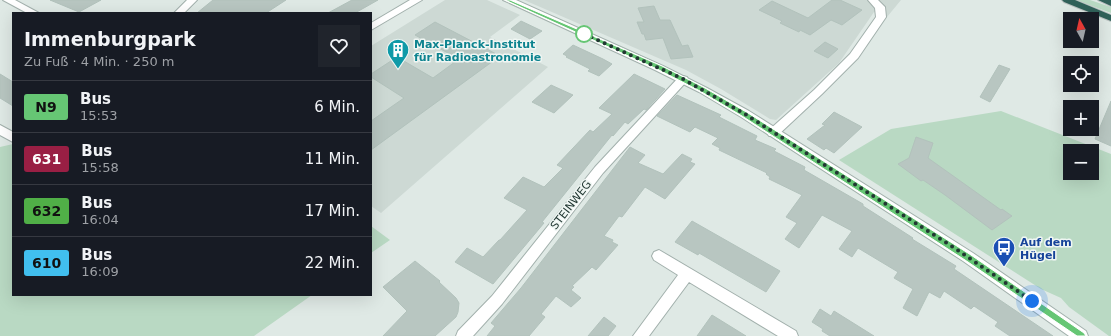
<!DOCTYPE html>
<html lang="de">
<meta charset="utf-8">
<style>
body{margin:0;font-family:"DejaVu Sans",sans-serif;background:#20242c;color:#f1f3f6;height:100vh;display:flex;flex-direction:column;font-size:15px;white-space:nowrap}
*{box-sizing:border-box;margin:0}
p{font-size:13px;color:#9ea1a6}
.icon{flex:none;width:22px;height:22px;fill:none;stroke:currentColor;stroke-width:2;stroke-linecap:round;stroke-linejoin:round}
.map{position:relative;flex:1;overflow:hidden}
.sheet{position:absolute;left:12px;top:12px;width:360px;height:284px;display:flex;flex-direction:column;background:#171b24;border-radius:0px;box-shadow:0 4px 16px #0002}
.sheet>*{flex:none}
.badge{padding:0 8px;border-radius:3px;font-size:14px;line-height:26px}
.needle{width:26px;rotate:352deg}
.fabs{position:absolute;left:1063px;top:12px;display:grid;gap:8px}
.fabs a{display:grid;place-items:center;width:36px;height:36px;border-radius:0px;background:#171b24;box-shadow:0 4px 16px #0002;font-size:20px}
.you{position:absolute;width:20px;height:20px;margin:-10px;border:3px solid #fff;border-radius:50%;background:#1a73e8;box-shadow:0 0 0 6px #1a73e833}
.map>.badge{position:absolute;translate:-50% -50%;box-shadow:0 0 0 2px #fff}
.round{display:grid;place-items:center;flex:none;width:42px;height:42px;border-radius:0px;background:#20242c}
.summary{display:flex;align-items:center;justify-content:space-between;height:68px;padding:0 12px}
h1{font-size:19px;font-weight:800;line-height:30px}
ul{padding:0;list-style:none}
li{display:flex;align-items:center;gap:12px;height:52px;padding:0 12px;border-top:1px solid #363941}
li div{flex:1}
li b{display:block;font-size:15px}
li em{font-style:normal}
li .badge{min-width:44px;font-weight:700;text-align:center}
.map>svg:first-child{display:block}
.built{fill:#cdd9d4}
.green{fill:#b9d9c3;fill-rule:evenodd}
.building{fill:#b8c6c1;stroke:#b2c2bc}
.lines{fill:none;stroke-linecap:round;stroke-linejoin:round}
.minor-casing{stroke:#a2b0ac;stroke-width:2}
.tertiary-casing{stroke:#a2b0ac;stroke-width:2}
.motorway-casing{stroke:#bcc3c2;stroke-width:2}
.minor{fill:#fff;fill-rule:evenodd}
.tertiary{fill:#fff;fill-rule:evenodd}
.motorway{fill:#306159;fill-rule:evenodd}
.line{fill:#66c674;stroke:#fff}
.walk{stroke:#213732;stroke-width:4;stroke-dasharray:0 7.2}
.stop-dot{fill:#fff;stroke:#66c674;stroke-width:2}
.labels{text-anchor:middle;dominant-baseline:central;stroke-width:3;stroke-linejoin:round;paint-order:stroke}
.culture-label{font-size:11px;font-weight:bold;fill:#0d838f;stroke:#eff6f3;text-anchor:start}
.street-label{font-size:11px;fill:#213732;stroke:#eff6f3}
.transit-label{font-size:11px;font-weight:bold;fill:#164399;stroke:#eff6f3;text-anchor:start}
</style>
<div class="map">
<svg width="1111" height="336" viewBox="0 0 1111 336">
<rect width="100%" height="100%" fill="#dfe9e5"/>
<!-- built -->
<path class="built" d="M 445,0 L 487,0 L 520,15 L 490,37 L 548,67 L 381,213 L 371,206 L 371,46 Z
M 524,0 L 901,0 L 887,17 L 874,12 L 839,63 L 776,120 L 770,119 L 721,89 L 686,70 Z"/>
<!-- green -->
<path class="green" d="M 1076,0 L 1090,0 L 1111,7 L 1111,13 Z
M 1001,111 L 1111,154 L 1111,336 L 1109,336 L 1069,307 L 1061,298 L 1041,289 L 839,160 L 891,129 ZM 1070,151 L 1092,151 L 1092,173 L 1070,173 Z
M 13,144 L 13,295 L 312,295 L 254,336 L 0,336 L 0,147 Z
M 371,226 L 390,240 L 371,253 Z"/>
<!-- building -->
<path class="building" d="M 50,0 L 101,0 L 79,12 Z
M 213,0 L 286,0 L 266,13 L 197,13 Z
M 352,0 L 378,0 L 355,13 L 328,13 Z
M 832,0 L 840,0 L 862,10 L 842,25 L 831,20 L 810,35 L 800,30 L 799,32 L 780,23 L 782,21 L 759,10 L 772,1 L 808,18 Z
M 654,6 L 660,20 L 670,20 L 682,46 L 688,45 L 693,57 L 671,59 L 663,38 L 646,40 L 644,34 L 642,34 L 637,22 L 644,22 L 638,8 Z
M 521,21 L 542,31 L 530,39 L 511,29 Z
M 435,22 L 500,56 L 371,150 L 371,121 L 404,98 L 371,77 L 371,74 L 397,57 L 433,78 L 459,59 L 415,35 Z
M 825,42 L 838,49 L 828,58 L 814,51 Z
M 573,45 L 603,59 L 612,64 L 599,76 L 588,71 L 590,69 L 566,57 L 567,56 L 563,54 Z
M 999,65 L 1010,69 L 990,102 L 980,97 Z
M 0,74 L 13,82 L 13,106 L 0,98 Z
M 634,74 L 665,89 L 646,110 L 644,109 L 628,124 L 625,122 L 613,136 L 612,135 L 542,222 L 544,223 L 493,284 L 455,262 L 467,248 L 483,257 L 499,240 L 500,240 L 527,210 L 504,198 L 523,177 L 544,187 L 563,168 L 557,165 L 590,130 L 593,132 L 612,114 L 599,108 Z
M 551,85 L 573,95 L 554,113 L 532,102 Z
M 677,95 L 721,115 L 719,117 L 757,136 L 755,140 L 776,149 L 774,151 L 805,167 L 804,170 L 863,204 L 863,206 L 913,238 L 912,239 L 956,266 L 954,269 L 1053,336 L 1010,336 L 995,326 L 998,322 L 974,306 L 971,309 L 944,291 L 940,298 L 929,292 L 917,316 L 903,308 L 913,289 L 894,278 L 898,272 L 858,248 L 852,257 L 839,249 L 852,231 L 822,215 L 799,248 L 785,239 L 797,223 L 786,217 L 802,195 L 769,179 L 770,177 L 766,174 L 767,173 L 719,150 L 720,148 L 712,144 L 718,138 L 695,127 L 690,132 L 657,116 Z
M 1111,101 L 1111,146 L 1095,139 Z
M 834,112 L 862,127 L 834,153 L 826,148 L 824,150 L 807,139 L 825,125 L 822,124 Z
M 916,137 L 933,143 L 928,158 L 1001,210 L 1002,209 L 1012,216 L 992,230 L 945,195 L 923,180 L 921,181 L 898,164 L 909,158 Z
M 630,147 L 645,155 L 638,163 L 663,174 L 682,154 L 692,159 L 690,162 L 695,164 L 665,199 L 645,187 L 622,217 L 619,216 L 604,236 L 613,240 L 612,242 L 618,245 L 596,270 L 592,267 L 572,286 L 574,287 L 571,290 L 581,298 L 571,307 L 556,296 L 541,314 L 545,317 L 529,336 L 487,336 L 495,326 L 491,323 L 521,288 Z
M 692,221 L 780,271 L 766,292 L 699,253 L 698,255 L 675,242 Z
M 415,261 L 440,281 L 439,282 L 456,298 L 459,303 L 458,312 L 456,317 L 435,336 L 383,336 L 407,311 L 383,287 Z
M 820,309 L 831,316 L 834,311 L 874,336 L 830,336 L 822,331 L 823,329 L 812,322 Z
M 712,315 L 746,336 L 697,336 Z
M 604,317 L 616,326 L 608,336 L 588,336 Z"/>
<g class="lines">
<!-- minor casing -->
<g class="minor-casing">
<path id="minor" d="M 3,0 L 15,0 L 39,13 L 27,13 Z
M 187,0 L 197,0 L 184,13 L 174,13 Z
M 410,0 L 422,0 L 371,30 L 371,23 Z
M 868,0 L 878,0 L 885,7 L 886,17 L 858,58 L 822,94 L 777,136 L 769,136 L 767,133 L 769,130 L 814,90 L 850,54 L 876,17 L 875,8 Z
M 683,76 L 687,77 L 688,79 L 687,81 L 603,173 L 502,304 L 473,336 L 456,336 L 458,331 L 492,296 L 595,167 L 679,77 Z
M 0,125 L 13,132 L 13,142 L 0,135 Z
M 659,250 L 796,331 L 798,336 L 778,336 L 689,282 L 649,336 L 633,336 L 678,275 L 654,260 L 652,256 L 654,252 Z"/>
</g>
<!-- tertiary casing -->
<g class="tertiary-casing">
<path id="tertiary" d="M 503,0 L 516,0 L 663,66 L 707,88 L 749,111 L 973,253 L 1086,331 L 1088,336 L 1069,336 L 963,261 L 741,117 L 699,92 L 655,70 Z"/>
</g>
<!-- motorway casing -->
<g class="motorway-casing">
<path id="motorway" d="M 1062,0 L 1075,0 L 1111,15 L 1111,21 L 1064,2 Z
M 1098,0 L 1111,0 L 1111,6 Z"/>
</g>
<!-- minor -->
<use href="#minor" class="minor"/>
<!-- tertiary -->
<use href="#tertiary" class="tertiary"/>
<!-- motorway -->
<use href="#motorway" class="motorway"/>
</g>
<!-- line -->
<path class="line" d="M 505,0 L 510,0 L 662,66 L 705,88 L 748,113 L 971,255 L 1084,333 L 1086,336 L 1077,336 L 965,260 L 742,116 L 700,91 L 657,69 Z"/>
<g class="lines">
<!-- walk -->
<path class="walk" d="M 584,34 L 578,31 L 683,79 L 745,114 L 956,249 L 1032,301"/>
</g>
<!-- icons -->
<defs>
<g id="building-pin" transform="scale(1.15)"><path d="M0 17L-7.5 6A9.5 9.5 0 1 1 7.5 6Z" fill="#0f9aa8" stroke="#eff6f3"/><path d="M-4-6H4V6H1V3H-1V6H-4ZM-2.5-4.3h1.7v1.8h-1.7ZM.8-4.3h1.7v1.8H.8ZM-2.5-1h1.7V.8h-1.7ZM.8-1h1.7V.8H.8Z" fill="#fff"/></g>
<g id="bus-pin" transform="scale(1.15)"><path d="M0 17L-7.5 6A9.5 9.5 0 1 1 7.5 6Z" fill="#1a4fb4" stroke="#eff6f3"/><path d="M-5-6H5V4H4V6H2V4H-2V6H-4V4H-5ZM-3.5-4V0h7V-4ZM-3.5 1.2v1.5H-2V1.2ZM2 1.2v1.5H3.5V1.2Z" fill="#fff"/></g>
</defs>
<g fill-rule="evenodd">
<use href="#building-pin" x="398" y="50"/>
<use href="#bus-pin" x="1004" y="248"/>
</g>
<!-- markers -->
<circle class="stop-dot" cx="584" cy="34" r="8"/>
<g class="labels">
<!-- culture labels -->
<g class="culture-label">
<text x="414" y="44">Max-Planck-Institut<tspan x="414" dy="13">für Radioastronomie</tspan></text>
</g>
<!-- street labels -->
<g class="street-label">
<text transform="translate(571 205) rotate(-52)">STEINWEG</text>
</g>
<!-- transit labels -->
<g class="transit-label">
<text x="1020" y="242">Auf dem<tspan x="1020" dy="13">Hügel</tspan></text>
</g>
</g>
</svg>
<div class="fabs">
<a><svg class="needle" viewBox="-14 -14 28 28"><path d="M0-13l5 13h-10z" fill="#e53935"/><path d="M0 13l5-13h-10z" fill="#9ea1a6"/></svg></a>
<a><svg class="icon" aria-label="locate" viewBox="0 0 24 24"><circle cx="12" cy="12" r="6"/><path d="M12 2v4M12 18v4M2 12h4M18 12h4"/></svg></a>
<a>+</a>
<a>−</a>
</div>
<div class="you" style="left:1032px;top:301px"></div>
<section class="sheet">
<div class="summary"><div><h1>Immenburgpark</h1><p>Zu Fuß · 4 Min. · 250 m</p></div><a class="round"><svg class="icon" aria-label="heart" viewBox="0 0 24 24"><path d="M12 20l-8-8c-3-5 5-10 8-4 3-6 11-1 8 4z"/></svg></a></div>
<ul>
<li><span class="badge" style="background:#66c674;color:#111">N9</span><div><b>Bus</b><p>15:53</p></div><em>6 Min.</em></li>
<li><span class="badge" style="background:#991f44;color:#fff">631</span><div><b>Bus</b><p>15:58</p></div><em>11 Min.</em></li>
<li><span class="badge" style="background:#50af47;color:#111">632</span><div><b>Bus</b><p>16:04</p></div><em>17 Min.</em></li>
<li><span class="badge" style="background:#41bfef;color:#111">610</span><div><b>Bus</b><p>16:09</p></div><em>22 Min.</em></li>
</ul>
</section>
</div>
